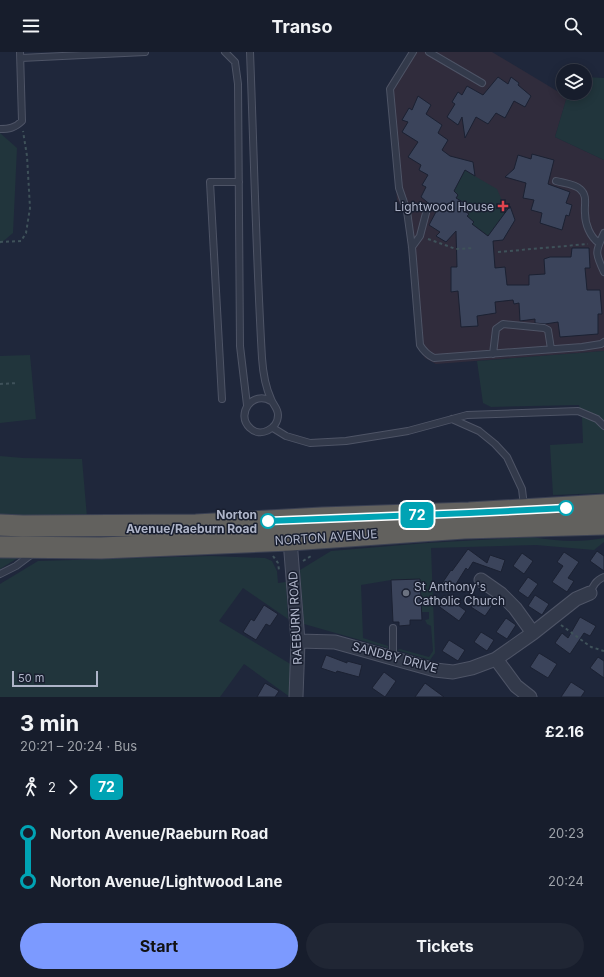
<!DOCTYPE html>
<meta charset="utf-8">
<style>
body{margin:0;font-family:Inter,sans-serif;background:#202634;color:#f1f3f6;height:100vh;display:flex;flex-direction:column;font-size:15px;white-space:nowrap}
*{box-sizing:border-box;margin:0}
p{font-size:13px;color:#9ea2a9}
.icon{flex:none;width:22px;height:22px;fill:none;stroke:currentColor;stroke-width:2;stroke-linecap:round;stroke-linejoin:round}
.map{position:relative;height:645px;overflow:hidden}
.details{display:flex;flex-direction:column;background:#171d2c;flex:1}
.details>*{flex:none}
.badge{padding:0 8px;border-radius:6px;font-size:14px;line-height:26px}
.buttons{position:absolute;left:556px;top:12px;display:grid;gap:8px}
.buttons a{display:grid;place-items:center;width:36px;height:36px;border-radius:50%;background:#171d2c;box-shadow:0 2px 10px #0003,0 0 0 1px #363b48;font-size:20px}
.scale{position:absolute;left:12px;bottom:10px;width:86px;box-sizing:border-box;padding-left:4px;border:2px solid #aeb4c8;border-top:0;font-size:11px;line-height:14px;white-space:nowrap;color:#aeb4c8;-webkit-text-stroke:3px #191f30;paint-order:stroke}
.map>.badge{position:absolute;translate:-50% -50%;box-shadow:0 0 0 2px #fff}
.legs{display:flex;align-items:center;gap:6px;height:44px;padding:0 20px;font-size:13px}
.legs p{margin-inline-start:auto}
.headline{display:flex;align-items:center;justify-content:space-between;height:68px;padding:0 20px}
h1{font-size:22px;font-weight:700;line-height:30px}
.cta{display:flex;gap:8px;margin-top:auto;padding:8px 20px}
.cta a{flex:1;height:46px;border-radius:24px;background:#7c9aff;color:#111;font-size:16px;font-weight:700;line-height:46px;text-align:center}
.cta a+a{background:#202634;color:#f1f3f6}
ul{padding:0 20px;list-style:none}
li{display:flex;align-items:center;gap:14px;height:48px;font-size:15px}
li i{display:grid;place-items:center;width:6px;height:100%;margin:0 5px;background:currentColor}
li i::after{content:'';width:10px;height:10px;margin:-5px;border:3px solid;border-radius:50%;background:#171d2c}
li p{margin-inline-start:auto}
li:first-child i{background:linear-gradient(#0000 50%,currentColor 0)}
li:last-child i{background:linear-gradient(currentColor 50%,#0000 0)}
header{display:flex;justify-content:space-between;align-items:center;height:52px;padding:0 20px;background:#171d2c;font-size:18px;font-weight:700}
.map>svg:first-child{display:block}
.medical{fill:#302c3c}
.green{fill:#21353c}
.building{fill:#3b445b;stroke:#1b2132}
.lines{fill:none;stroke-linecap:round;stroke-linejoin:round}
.service-casing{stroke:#4e5466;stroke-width:8}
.minor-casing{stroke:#4e5466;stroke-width:15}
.trunk-casing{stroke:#3b4153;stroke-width:23}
.path{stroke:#3f525a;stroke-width:2;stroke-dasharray:3 3;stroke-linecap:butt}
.service{stroke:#333a4b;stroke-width:6}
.minor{stroke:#333a4b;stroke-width:13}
.trunk{stroke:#62615e;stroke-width:21}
.line-1-casing{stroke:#fff;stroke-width:9}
.line-1{stroke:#00a3b4;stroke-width:6}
.health-dot{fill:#e0444e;stroke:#191f30;stroke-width:1.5}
.stop-1-dot{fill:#fff;stroke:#00a3b4;stroke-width:2}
.worship-dot{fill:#6b7280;stroke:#191f30;stroke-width:1.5}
.labels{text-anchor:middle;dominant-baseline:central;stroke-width:3;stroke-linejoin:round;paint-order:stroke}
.poi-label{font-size:12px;fill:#aeb4c8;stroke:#191f30;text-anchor:end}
.stop-label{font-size:12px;font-weight:bold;fill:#aeb4c8;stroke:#191f30;text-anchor:end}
.street-label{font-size:12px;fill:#aeb4c8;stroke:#191f30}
</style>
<header><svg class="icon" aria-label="menu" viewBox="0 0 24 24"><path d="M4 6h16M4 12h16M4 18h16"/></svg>Transo<svg class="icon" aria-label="search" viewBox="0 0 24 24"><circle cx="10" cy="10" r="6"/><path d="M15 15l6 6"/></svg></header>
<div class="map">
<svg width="604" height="645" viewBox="0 0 604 645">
<rect width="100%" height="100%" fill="#1f273b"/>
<!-- medical -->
<path class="medical" d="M 409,0 L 492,0 L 567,45 L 555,85 L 604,108 L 604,299 L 436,312 L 425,306 L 418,296 L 405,160 L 397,148 L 387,34 Z"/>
<!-- green -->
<path class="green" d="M 585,25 L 604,26 L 604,108 L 555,85 L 568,41 L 585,41 Z
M 0,81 L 17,96 L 13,181 L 0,192 Z
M 465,113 L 466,119 L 497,137 L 510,167 L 500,181 L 487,183 L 472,172 L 467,164 L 469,161 L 463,158 L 456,146 L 458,143 L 447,135 Z
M 604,299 L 604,441 L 553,443 L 550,393 L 583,391 L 582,366 L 579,353 L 491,355 L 483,351 L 477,309 Z
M 30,303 L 36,367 L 0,371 L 0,304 Z
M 0,404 L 23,406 L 82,407 L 87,465 L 0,464 Z
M 531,485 C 556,489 579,491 604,486 L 604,490 L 594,498 L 536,493 L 431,496 L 435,601 L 430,608 L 397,598 L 400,597 L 429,605 L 433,599 L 431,574 L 427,572 L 425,568 L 429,567 L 429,560 L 422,560 L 419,527 L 391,528 L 361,533 L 363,586 L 388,594 L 388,596 L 304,572 L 300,518 L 331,499 L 427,491 Z
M 0,503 L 21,504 L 0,517 Z
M 211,504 L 265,506 L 272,509 L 277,519 L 278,531 L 286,530 L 288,567 L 243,536 L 219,569 L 292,613 L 294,645 L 290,645 L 244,612 L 220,645 L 0,645 L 0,532 L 38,509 Z"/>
<!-- building -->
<path class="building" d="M 498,25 L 508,32 L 511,25 L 519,31 L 518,33 L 531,44 L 525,55 L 514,49 L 505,66 L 496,61 L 488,72 L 476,65 L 465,86 L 462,65 L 458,73 L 447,65 L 455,52 L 452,50 L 458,40 L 462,43 L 467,34 L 483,43 Z
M 418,44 L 431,53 L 426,62 L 442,73 L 438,81 L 448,88 L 442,98 L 450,104 L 473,110 L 475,124 L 465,118 L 454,139 L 458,143 L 456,146 L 466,152 L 463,158 L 469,162 L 467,164 L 474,170 L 472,172 L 488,184 L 510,154 L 515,168 L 503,188 L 493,189 L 495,216 L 505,215 L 507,233 L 529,233 L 529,223 L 545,222 L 544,207 L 550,205 L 571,205 L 572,196 L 589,196 L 590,216 L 585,216 L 587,238 L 600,238 L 602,262 L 598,262 L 598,282 L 560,285 L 558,270 L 545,272 L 535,271 L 535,267 L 520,269 L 519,251 L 514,252 L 513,248 L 495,250 L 496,261 L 477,264 L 478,274 L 461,275 L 458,239 L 451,240 L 451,215 L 457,215 L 456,179 L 446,190 L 436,184 L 440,180 L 429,173 L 437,158 L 421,145 L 426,135 L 422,133 L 428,123 L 419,118 L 421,113 L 408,105 L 418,90 L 402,80 L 408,70 L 402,68 L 409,56 L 412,58 Z
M 532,102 L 554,108 L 548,132 L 570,140 L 566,151 L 572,153 L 569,164 L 566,163 L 562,178 L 540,171 L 542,161 L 531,158 L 534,148 L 523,146 L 526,131 L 505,125 L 514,117 L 518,103 L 531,107 Z
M 468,497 L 487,511 L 490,503 L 505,508 L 501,520 L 473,510 L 468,518 L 466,516 L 451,540 L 441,533 L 451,518 L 452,519 Z
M 597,499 L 604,504 L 604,519 L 590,509 Z
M 564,500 L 579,510 L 568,526 L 574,529 L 567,540 L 552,530 L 563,514 L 557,510 Z
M 522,501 L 533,509 L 524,522 L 513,514 Z
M 528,525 L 538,532 L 528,546 L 518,539 Z
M 420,527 L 422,568 L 410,568 L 410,573 L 399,574 L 399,570 L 393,570 L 391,528 Z
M 444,543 L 466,559 L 459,569 L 437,553 Z
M 535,543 L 549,552 L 542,563 L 528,554 Z
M 478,544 L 492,554 L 485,564 L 471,555 Z
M 264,553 L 278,562 L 270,574 L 266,572 L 256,588 L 243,580 L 251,567 L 254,569 Z
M 580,565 L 596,574 L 590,584 L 584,581 L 570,602 L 555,591 L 562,581 L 568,586 Z
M 506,566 L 516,573 L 507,587 L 496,580 Z
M 481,580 L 494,588 L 487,599 L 474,590 Z
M 449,588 L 465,598 L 458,609 L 442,599 Z
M 539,601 L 557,612 L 548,626 L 530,615 Z
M 326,603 L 347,611 L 347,609 L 362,613 L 359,625 L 337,619 L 336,621 L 321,616 Z
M 598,605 L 604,609 L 604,626 L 590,616 Z
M 384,620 L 396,629 L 385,645 L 372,636 Z
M 571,630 L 585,639 L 581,645 L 561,645 Z
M 265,631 L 279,639 L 275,645 L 257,645 Z
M 425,631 L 444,645 L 415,645 Z"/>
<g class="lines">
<!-- service casing -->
<g class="service-casing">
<path id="service" d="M 225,0 L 235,10 L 238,32 L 240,294 L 247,353
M 250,0 C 254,102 256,204 262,306 C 263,321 265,334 271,347 C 273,353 278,356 278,363 C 278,377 260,386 250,376 C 235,362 253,338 271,349
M 413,0 L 390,37 L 399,136 L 407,159 L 412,195 L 420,293 C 424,300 428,303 434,306 L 582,295 L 601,292 L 604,290
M 429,0 L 482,31
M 21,6 L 145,0
M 0,77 C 9,77 15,76 22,69 L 20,0
M 556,129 C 563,131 575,132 580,137 C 588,144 584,152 585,161 C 585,172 590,185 599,191
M 604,181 C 595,200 595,201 604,220
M 412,195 L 420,184 L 427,157
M 493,302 L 496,277 L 503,272 L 544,276 L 548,278 L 551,297
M 222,347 L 210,130 L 239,130
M 452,367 L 479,379 L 495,392 L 507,405 L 522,437 L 524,454
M 273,376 L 286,384 L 310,391 L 346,389 L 408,379 L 467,363 L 578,359 L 597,367 L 604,374
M 0,522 L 16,514 L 32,502
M 590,541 C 593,534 596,528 604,525
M 393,605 L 393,576"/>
</g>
<!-- minor casing -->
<g class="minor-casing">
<path id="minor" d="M 290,488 L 298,589 L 296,645
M 481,528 L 501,542 L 515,556 L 533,581
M 298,589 L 335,590 L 435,618 L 453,620 L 472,616 L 496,607 L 533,581 L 576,547 L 590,541
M 496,607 L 516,634 L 530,645"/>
</g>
<!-- trunk casing -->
<g class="trunk-casing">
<path id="trunk" d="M 0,473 L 23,474 L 196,473 L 322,466 L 469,461 L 604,453
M 0,495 L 101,496 L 290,488 L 464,476 L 604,472"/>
</g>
<!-- path -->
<path class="path" d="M 428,187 L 456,197 L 474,196
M 0,190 L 21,189 L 26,181 L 30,156 L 27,104 L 23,79
M 498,200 L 588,192
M 0,332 L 18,331
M 273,504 L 278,511 L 279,518
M 303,509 L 311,504
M 561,573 L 591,595 L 604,599"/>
<!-- service -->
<use href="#service" class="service"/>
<!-- minor -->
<use href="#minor" class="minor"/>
<!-- trunk -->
<use href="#trunk" class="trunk"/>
</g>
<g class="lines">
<!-- line-1 casing -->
<g class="line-1-casing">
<path id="line-1" d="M 268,469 L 469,461 L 566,456"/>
</g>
<!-- line-1 -->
<use href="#line-1" class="line-1"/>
</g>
<!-- markers -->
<path class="health-dot" d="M501 148h4v4h4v4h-4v4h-4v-4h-4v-4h4z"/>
<g class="stop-1-dot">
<circle cx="566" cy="456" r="7"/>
<circle cx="268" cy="469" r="7"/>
</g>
<circle class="worship-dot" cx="406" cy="541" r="4"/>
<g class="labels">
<!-- poi labels -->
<g class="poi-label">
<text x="494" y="154">Lightwood House</text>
<text x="414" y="534" text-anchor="start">St Anthony's<tspan x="414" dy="14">Catholic Church</tspan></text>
</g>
<!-- stop labels -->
<g class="stop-label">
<text x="257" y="462">Norton<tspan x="257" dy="14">Avenue/Raeburn Road</tspan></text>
</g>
<!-- street labels -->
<g class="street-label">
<text transform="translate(326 485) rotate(-4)">NORTON AVENUE</text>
<text transform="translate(295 566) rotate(-93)">RAEBURN ROAD</text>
<text transform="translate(395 605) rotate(15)">SANDBY DRIVE</text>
</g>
</g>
</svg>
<div class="buttons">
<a><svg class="icon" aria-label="layers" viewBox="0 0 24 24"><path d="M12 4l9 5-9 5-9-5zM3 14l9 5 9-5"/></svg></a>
</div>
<div class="scale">50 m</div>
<b class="badge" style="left:417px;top:463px;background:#00a3b4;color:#fff">72</b>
</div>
<section class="details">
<div class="headline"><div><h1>3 min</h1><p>20:21 – 20:24 · Bus</p></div><b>£2.16</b></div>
<div class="legs"><svg class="icon" aria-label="walk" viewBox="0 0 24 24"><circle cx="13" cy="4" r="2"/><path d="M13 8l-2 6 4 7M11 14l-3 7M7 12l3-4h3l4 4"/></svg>2<svg class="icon" aria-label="forward" viewBox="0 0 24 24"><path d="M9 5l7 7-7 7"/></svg><b class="badge" style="background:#00a3b4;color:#fff">72</b></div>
<ul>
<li><i style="color:#00a3b4"></i><b>Norton Avenue/Raeburn Road</b><p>20:23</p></li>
<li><i style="color:#00a3b4"></i><b>Norton Avenue/Lightwood Lane</b><p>20:24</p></li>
</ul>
<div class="cta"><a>Start</a><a>Tickets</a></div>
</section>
